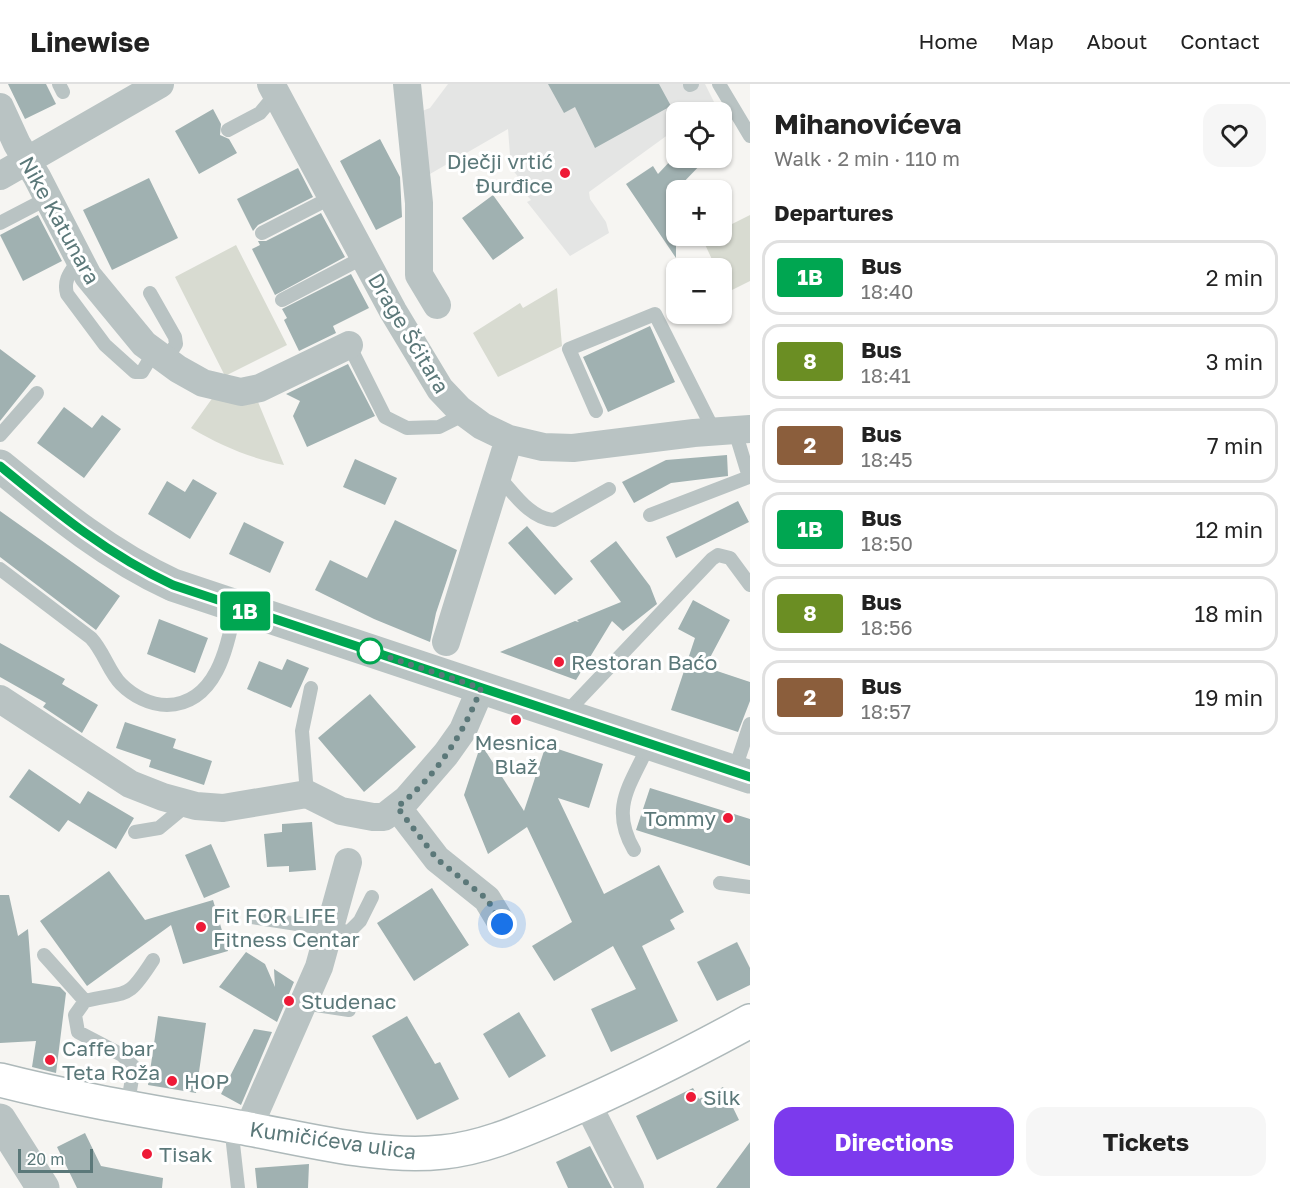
<!DOCTYPE html>
<meta charset="utf-8">
<style>
body{margin:0;font-family:"Golos Text",sans-serif;background:#f6f6f6;color:#222;height:100vh;display:flex;flex-direction:column;font-size:22px;white-space:nowrap}
*{box-sizing:border-box;margin:0}
p{font-size:20px;color:#767676}
.icon{flex:none;width:33px;height:33px;fill:none;stroke:currentColor;stroke-width:2;stroke-linecap:round;stroke-linejoin:round}
.map{position:relative;flex:1;overflow:hidden}
.details{display:flex;flex-direction:column;background:#fff;width:540px}
.details>*{flex:none}
.badge{padding:0 12px;border-radius:4px;font-size:21px;line-height:39px}
.tools{position:absolute;left:666px;top:18px;display:grid;gap:12px}
.tools a{display:grid;place-items:center;width:66px;height:66px;border-radius:12px;background:#fff;box-shadow:0 2px 4px #0004;font-size:30px}
.scale{position:absolute;left:18px;bottom:15px;width:75px;box-sizing:border-box;padding-left:6px;border:3px solid #5b7879;border-top:0;font-size:16px;line-height:21px;white-space:nowrap;color:#5b7879;-webkit-text-stroke:4px #fff;paint-order:stroke}
.you{position:absolute;width:30px;height:30px;margin:-15px;border:4px solid #fff;border-radius:50%;background:#1a73e8;box-shadow:0 0 0 9px #1a73e833}
.map>.badge{position:absolute;translate:-50% -50%;box-shadow:0 0 0 3px #fff}
h2{padding:0 24px;font-size:22px;line-height:54px}
.round{display:grid;place-items:center;flex:none;width:63px;height:63px;border-radius:18px;background:#f6f6f6}
.overview{display:flex;align-items:center;justify-content:space-between;height:102px;padding:0 24px}
h1{font-size:28px;font-weight:700;line-height:45px}
.cta{display:flex;gap:12px;margin-top:auto;padding:12px 24px}
.cta a{flex:1;height:69px;border-radius:18px;background:#7c3aed;color:#fff;font-size:24px;font-weight:700;line-height:69px;text-align:center}
.cta a+a{background:#f6f6f6;color:#222}
ul{padding:0;list-style:none}
li{display:flex;align-items:center;gap:18px;height:75px;margin:0 12px 9px;padding:0 12px;border:3px solid #e0e0e0;border-radius:18px}
li div{flex:1}
li b{display:block;font-size:22px}
li em{font-style:normal}
li .badge{min-width:66px;font-weight:700;text-align:center}
header{display:flex;align-items:center;gap:36px;box-sizing:border-box;height:84px;padding:0 30px;background:#fff;border-bottom:2px solid #e0e0e0}
header strong{font-size:28px}
nav{display:flex;gap:33px;margin-inline-start:auto;font-size:21px}
main{display:flex;flex:1;min-height:0}
.map>svg:first-child{display:block}
.built{fill:#e4e5e4}
.green{fill:#d8dbd1}
.building{fill:#a0b1b1}
.lines{fill:none;stroke-linecap:round;stroke-linejoin:round}
.secondary-casing{stroke:#aeb9ba;stroke-width:36}
.service{stroke:#b9c3c3;stroke-width:14}
.minor{stroke:#b9c3c3;stroke-width:28}
.tertiary{stroke:#b9c3c3;stroke-width:33}
.secondary{stroke:#fff;stroke-width:33}
.line-casing{stroke:#fff;stroke-width:14}
.line{stroke:#00a651;stroke-width:9}
.walk{stroke:#5b7879;stroke-width:6;stroke-dasharray:0 10.8}
.poi-dot{fill:#ee1a37;stroke:#fff;stroke-width:2}
.stop-dot{fill:#fff;stroke:#00a651;stroke-width:3}
.labels{text-anchor:middle;dominant-baseline:central;stroke-width:6;stroke-linejoin:round;paint-order:stroke}
.poi-label{font-size:21px;fill:#5b7879;stroke:#fff;text-anchor:start}
.street-label{font-size:21px;fill:#5b7879;stroke:#fff}
</style>
<header>
<strong>Linewise</strong>
<nav><a>Home</a><a>Map</a><a>About</a><a>Contact</a></nav>
</header>
<main>
<div class="map">
<svg width="750" height="1104" viewBox="0 0 750 1104">
<rect width="100%" height="100%" fill="#f6f5f2"/>
<!-- built -->
<path class="built" d="M 448,0 L 705,0 L 714,18 L 699,28 L 676,28 L 676,45 L 589,108 L 590,115 L 606,138 L 609,149 L 570,172 L 527,118 L 531,116 L 525,109 L 528,105 L 511,84 L 508,45 L 423,94 L 422,27 L 430,24 Z"/>
<!-- green -->
<path class="green" d="M 750,131 L 750,197 L 728,208 L 722,195 L 722,184 L 716,184 L 702,154 L 722,152 L 722,145 Z
M 236,161 L 287,261 L 225,292 L 175,193 Z
M 557,204 L 562,262 L 498,293 L 473,249 L 520,219 L 523,224 Z
M 216,309 L 256,313 L 284,381 C 250,374 221,362 191,344 Z"/>
<!-- building -->
<path class="building" d="M 8,0 L 46,0 L 56,20 L 25,35 Z
M 548,0 L 659,0 L 671,22 L 595,64 L 575,23 L 564,29 Z
M 213,25 L 221,40 L 220,51 L 229,55 L 237,69 L 199,90 L 175,47 Z
M 380,55 L 400,93 L 402,133 L 376,146 L 340,77 Z
M 673,74 L 707,74 L 676,106 L 676,174 L 626,100 L 653,82 L 658,90 Z
M 298,84 L 313,113 L 258,141 L 253,147 L 237,115 Z
M 149,94 L 178,154 L 112,186 L 83,126 Z
M 493,111 L 524,154 L 493,176 L 462,134 Z
M 321,129 L 345,173 L 275,211 L 252,165 L 260,161 L 258,157 L 266,157 Z
M 38,131 L 62,177 L 23,197 L 0,151 Z
M 351,190 L 369,224 L 333,242 L 336,249 L 299,267 L 284,236 L 287,234 L 282,225 Z
M 650,242 L 675,298 L 608,328 L 583,273 Z
M 0,265 L 36,292 L 0,337 Z
M 348,280 L 375,332 L 307,363 L 293,332 L 300,317 L 286,310 Z
M 64,323 L 92,344 L 102,331 L 121,345 L 84,394 L 37,359 Z
M 727,371 L 728,392 L 671,399 L 634,419 L 622,398 L 666,376 Z
M 355,375 L 397,394 L 385,421 L 343,403 Z
M 193,395 L 217,409 L 190,455 L 148,430 L 167,397 L 185,408 Z
M 738,417 L 749,438 L 676,474 L 666,453 Z
M 0,427 L 120,512 L 96,546 L 0,473 Z
M 395,436 L 457,466 L 436,529 L 430,558 L 374,535 L 315,506 L 330,476 L 367,494 Z
M 244,438 L 284,458 L 270,489 L 229,470 Z
M 527,442 L 573,495 L 555,511 L 508,459 Z
M 616,457 L 650,502 L 657,520 L 623,547 L 612,537 L 576,596 L 500,568 L 575,537 L 579,538 L 577,536 L 621,518 L 590,477 Z
M 693,516 L 730,536 L 705,583 L 750,598 L 750,617 L 738,648 L 671,626 L 695,554 L 678,545 Z
M 159,535 L 208,554 L 195,589 L 147,570 Z
M 0,559 L 65,595 L 62,600 L 98,621 L 82,649 L 43,623 L 46,619 L 0,593 Z
M 287,575 L 309,584 L 291,624 L 247,605 L 259,577 L 282,586 Z
M 370,610 L 416,663 L 364,708 L 318,654 Z
M 125,638 L 176,655 L 173,664 L 212,677 L 204,701 L 149,683 L 151,676 L 116,664 Z
M 481,660 L 524,727 L 546,661 L 603,680 L 589,724 L 558,714 L 604,810 L 659,781 L 684,828 L 670,836 L 675,845 L 642,862 L 678,937 L 611,968 L 591,925 L 636,905 L 613,862 L 554,897 L 532,862 L 572,838 L 527,743 L 488,770 L 464,711 Z
M 29,685 L 80,720 L 88,707 L 134,734 L 116,765 L 68,736 L 59,748 L 9,713 Z
M 650,704 L 750,735 L 750,782 L 636,746 Z
M 312,738 L 316,786 L 289,788 L 289,782 L 267,783 L 264,750 L 282,748 L 282,740 Z
M 211,760 L 230,803 L 204,814 L 185,771 Z
M 109,787 L 145,836 L 213,816 L 228,867 L 183,880 L 171,841 L 87,902 L 40,837 Z
M 432,804 L 469,861 L 414,897 L 377,839 Z
M 0,811 L 9,811 L 18,852 L 28,845 L 32,899 L 60,903 L 66,909 L 56,989 L 32,983 L 36,957 L 0,959 Z
M 737,858 L 750,884 L 750,901 L 717,917 L 697,878 Z
M 246,868 L 265,880 L 275,903 L 274,885 L 294,898 L 277,938 L 219,903 Z
M 519,928 L 546,972 L 509,994 L 483,950 Z
M 158,932 L 206,939 L 196,1009 L 148,1001 Z
M 407,932 L 435,980 L 440,978 L 459,1015 L 417,1036 L 372,952 Z
M 254,945 L 272,948 L 241,1021 L 221,1010 Z
M 723,1003 L 739,1036 L 657,1076 L 636,1032 L 693,1004 L 699,1015 Z
M 85,1049 L 101,1082 L 163,1094 L 162,1104 L 77,1104 L 57,1063 Z
M 750,1058 L 750,1104 L 716,1104 Z
M 590,1062 L 612,1104 L 568,1104 L 556,1078 Z
M 309,1080 L 308,1104 L 257,1104 L 255,1084 Z"/>
<g class="lines">
<!-- secondary casing -->
<g class="secondary-casing">
<path id="secondary" d="M 0,996 C 82,1017 166,1030 249,1045 C 309,1056 382,1075 443,1068 C 484,1064 521,1047 559,1031 C 624,1003 688,971 750,937"/>
</g>
<!-- service -->
<path class="service" d="M 59,0 L 63,8
M 719,0 L 750,52
M 690,1 L 692,0
M 228,46 L 260,29 L 276,10
M 0,139 L 48,114
M 262,149 L 332,113
M 79,176 C 71,188 63,195 67,210 L 105,261 L 135,288 L 142,288 L 154,268
M 150,209 L 175,253 L 176,260 L 166,276
M 282,216 L 364,173
M 349,261 L 385,333 L 407,344 L 439,343 L 465,330
M 596,327 L 569,265 L 655,230 L 714,347
M 0,351 L 37,309
M 498,392 C 513,408 530,435 554,436 L 609,405
M 650,431 L 749,393 L 735,347
M 0,485 L 91,554 C 104,568 109,588 121,600 C 133,612 150,621 167,621 C 216,620 228,563 235,524
M 565,630 L 712,475 L 718,471 L 730,474 L 750,501
M 734,688 L 750,640
M 307,710 L 302,647 L 311,604
M 135,748 L 159,744 L 188,720
M 634,766 C 609,723 631,701 649,660
M 720,799 L 750,803
M 252,833 L 349,848 L 360,837 L 372,813
M 44,871 L 85,917
M 303,919 L 349,926
M 127,1024 L 134,983 L 122,971 L 78,948 L 75,931 L 85,917 C 129,906 126,918 153,876
M 231,1042 L 238,1104"/>
<!-- minor -->
<path class="minor" d="M 271,0 L 393,227 L 440,305 L 459,325 L 482,342 L 509,355 L 543,363 L 573,364 L 694,349 L 750,345
M 407,0 L 419,119 L 419,191 L 437,221
M 0,23 L 17,60 L 37,93 L 88,192 L 144,260 L 178,285 L 203,299 L 241,308 L 260,304 L 349,261
M 0,92 L 160,0
M 446,558 L 509,355
M 0,615 L 130,700 L 163,713 L 196,722 L 223,724 L 307,710 L 341,727 L 373,733 L 384,733 L 407,715 L 446,670 L 463,646 L 481,604
M 397,723 L 437,775 L 487,815 L 502,840
M 587,1019 L 630,1104
M 248,1045 L 319,883 L 348,778"/>
<!-- tertiary -->
<path class="tertiary" d="M 0,382 C 55,427 108,471 173,501 L 750,693
M 0,1036 L 43,1104"/>
<!-- secondary -->
<use href="#secondary" class="secondary"/>
</g>
<g class="lines">
<!-- line casing -->
<g class="line-casing">
<path id="line" d="M 0,382 C 55,427 108,471 173,501 L 750,693"/>
</g>
<!-- line -->
<use href="#line" class="line"/>
<!-- walk -->
<path class="walk" d="M 370,567 L 481,604 C 465,648 435,694 397,723 L 437,775 L 487,815 L 502,840"/>
</g>
<!-- markers -->
<g class="poi-dot">
<circle cx="565" cy="89" r="6"/>
<circle cx="559" cy="578" r="6"/>
<circle cx="516" cy="636" r="6"/>
<circle cx="728" cy="734" r="6"/>
<circle cx="201" cy="843" r="6"/>
<circle cx="289" cy="917" r="6"/>
<circle cx="50" cy="976" r="6"/>
<circle cx="172" cy="997" r="6"/>
<circle cx="691" cy="1013" r="6"/>
<circle cx="147" cy="1070" r="6"/>
</g>
<circle class="stop-dot" cx="370" cy="567" r="12"/>
<g class="labels">
<!-- poi labels -->
<g class="poi-label">
<text x="553" y="77" text-anchor="end">Dječji vrtić<tspan x="553" dy="24">Đurđice</tspan></text>
<text x="571" y="578">Restoran Baćo</text>
<text x="516" y="658" text-anchor="middle">Mesnica<tspan x="516" dy="24">Blaž</tspan></text>
<text x="716" y="734" text-anchor="end">Tommy</text>
<text x="213" y="831">Fit FOR LIFE<tspan x="213" dy="24">Fitness Centar</tspan></text>
<text x="301" y="917">Studenac</text>
<text x="62" y="964">Caffe bar<tspan x="62" dy="24">Teta Roža</tspan></text>
<text x="184" y="997">HOP</text>
<text x="703" y="1013">Silk</text>
<text x="159" y="1070">Tisak</text>
</g>
<!-- street labels -->
<g class="street-label">
<text transform="translate(60 136) rotate(61)">Nike Katunara</text>
<text transform="translate(409 249) rotate(59)">Drage Šćitara</text>
<text transform="translate(333 1056) rotate(8)">Kumičićeva ulica</text>
</g>
</g>
</svg>
<div class="tools">
<a><svg class="icon" aria-label="locate" viewBox="0 0 24 24"><circle cx="12" cy="12" r="6"/><path d="M12 2v4M12 18v4M2 12h4M18 12h4"/></svg></a>
<a>+</a>
<a>−</a>
</div>
<div class="scale">20 m</div>
<div class="you" style="left:502px;top:840px"></div>
<b class="badge" style="left:245px;top:527px;background:#00a651;color:#fff">1B</b>
</div>
<section class="details">
<div class="overview"><div><h1>Mihanovićeva</h1><p>Walk · 2 min · 110 m</p></div><a class="round"><svg class="icon" aria-label="heart" viewBox="0 0 24 24"><path d="M12 20l-8-8c-3-5 5-10 8-4 3-6 11-1 8 4z"/></svg></a></div>
<h2>Departures</h2>
<ul>
<li><span class="badge" style="background:#00a651;color:#fff">1B</span><div><b>Bus</b><p>18:40</p></div><em>2 min</em></li>
<li><span class="badge" style="background:#6b8e23;color:#fff">8</span><div><b>Bus</b><p>18:41</p></div><em>3 min</em></li>
<li><span class="badge" style="background:#8b5e3c;color:#fff">2</span><div><b>Bus</b><p>18:45</p></div><em>7 min</em></li>
<li><span class="badge" style="background:#00a651;color:#fff">1B</span><div><b>Bus</b><p>18:50</p></div><em>12 min</em></li>
<li><span class="badge" style="background:#6b8e23;color:#fff">8</span><div><b>Bus</b><p>18:56</p></div><em>18 min</em></li>
<li><span class="badge" style="background:#8b5e3c;color:#fff">2</span><div><b>Bus</b><p>18:57</p></div><em>19 min</em></li>
</ul>
<div class="cta"><a>Directions</a><a>Tickets</a></div>
</section>
</main>
